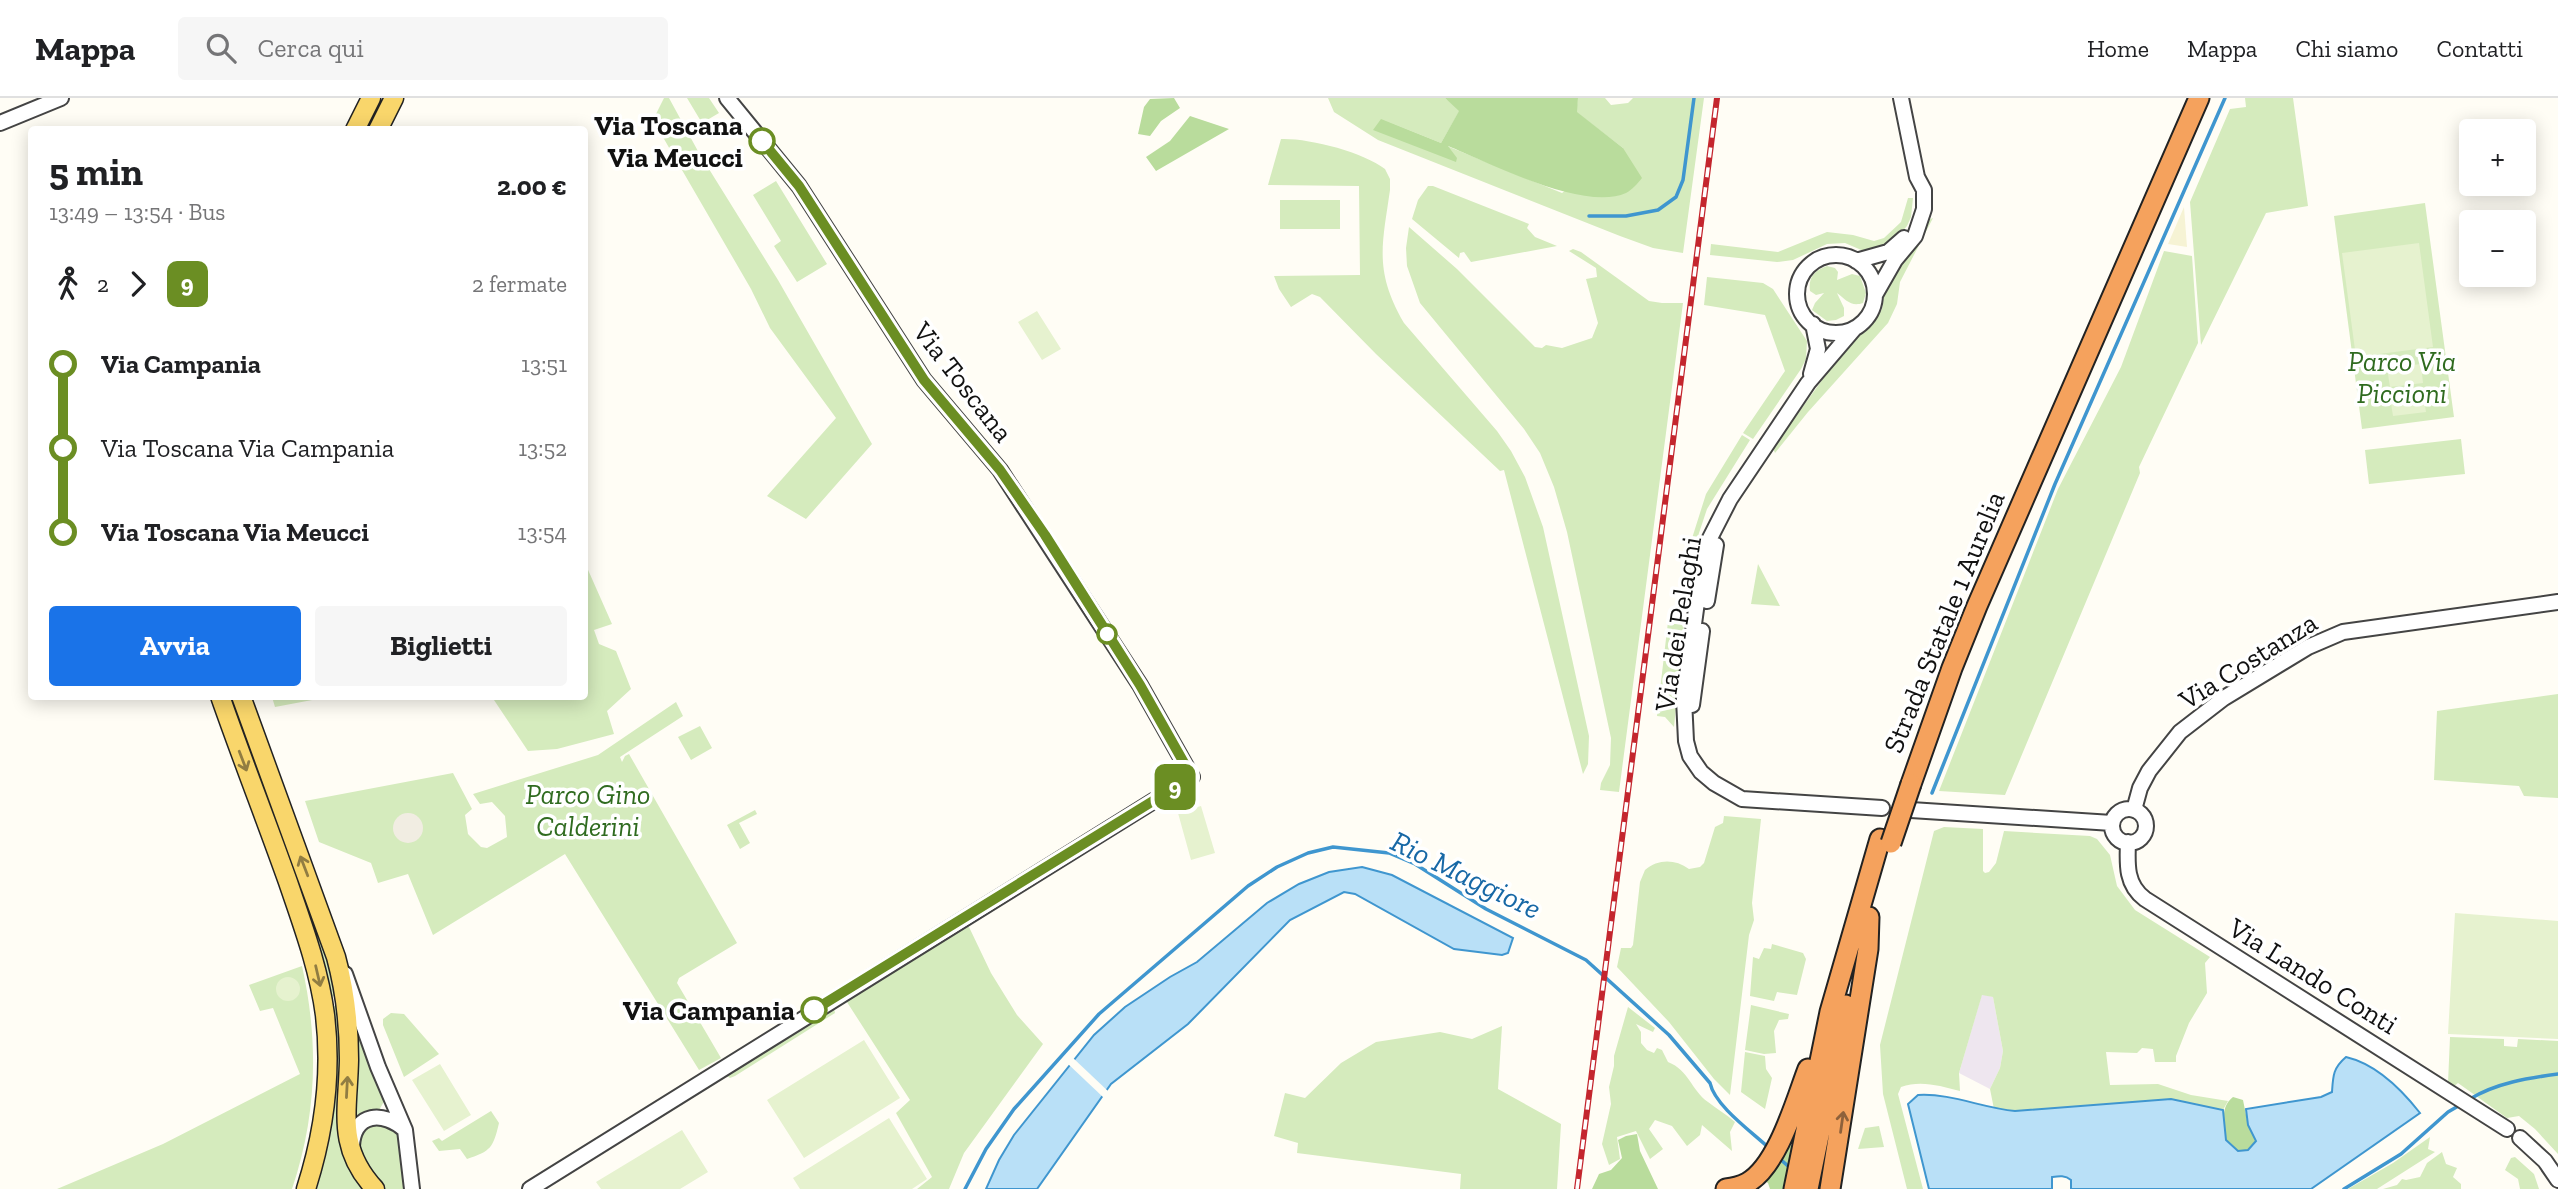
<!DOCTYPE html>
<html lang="it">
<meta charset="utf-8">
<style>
body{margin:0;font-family:"Zilla Slab",serif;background:#f6f6f6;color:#202124;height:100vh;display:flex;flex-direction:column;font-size:26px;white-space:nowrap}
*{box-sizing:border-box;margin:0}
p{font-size:23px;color:#757577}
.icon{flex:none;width:38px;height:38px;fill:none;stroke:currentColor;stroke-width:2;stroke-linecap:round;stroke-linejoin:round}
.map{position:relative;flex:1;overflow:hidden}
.panel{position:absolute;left:28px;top:28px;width:560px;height:574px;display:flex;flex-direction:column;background:#fff;border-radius:7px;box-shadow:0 4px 18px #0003}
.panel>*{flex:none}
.badge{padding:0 14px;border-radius:10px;font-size:24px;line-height:46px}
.buttons{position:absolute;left:2459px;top:21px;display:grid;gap:14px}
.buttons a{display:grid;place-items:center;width:77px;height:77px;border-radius:7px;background:#fff;box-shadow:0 4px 18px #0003;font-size:35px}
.map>.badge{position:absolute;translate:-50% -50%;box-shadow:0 0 0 4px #fff}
.legs{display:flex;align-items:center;gap:10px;height:77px;padding:0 21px;font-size:23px}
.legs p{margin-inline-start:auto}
.overview{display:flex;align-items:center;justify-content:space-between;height:119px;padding:0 21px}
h1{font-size:38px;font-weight:700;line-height:52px}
.action{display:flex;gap:14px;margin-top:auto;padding:14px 21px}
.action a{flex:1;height:80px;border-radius:7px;background:#1a73e8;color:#fff;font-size:28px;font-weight:700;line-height:80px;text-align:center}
.action a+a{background:#f6f6f6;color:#202124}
ul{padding:0 21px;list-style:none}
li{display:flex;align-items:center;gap:24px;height:84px;font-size:26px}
li i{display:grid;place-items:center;width:10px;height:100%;margin:0 9px;background:currentColor}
li i::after{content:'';width:18px;height:18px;margin:-9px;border:5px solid;border-radius:50%;background:#fff}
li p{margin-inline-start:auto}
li:first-child i{background:linear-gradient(#0000 50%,currentColor 0)}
li:last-child i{background:linear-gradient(currentColor 50%,#0000 0)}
header{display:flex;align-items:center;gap:42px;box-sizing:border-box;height:98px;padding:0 35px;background:#fff;border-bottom:2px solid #e0e0e0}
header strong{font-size:33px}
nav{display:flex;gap:38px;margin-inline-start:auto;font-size:24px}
.search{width:490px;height:63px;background:#f6f6f6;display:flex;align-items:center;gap:18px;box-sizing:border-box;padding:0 24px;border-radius:7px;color:#757577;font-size:26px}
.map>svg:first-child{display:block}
.industrial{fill:#eee6ef}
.farmland{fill:#f6f3d4}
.green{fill:#d5ebbd}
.forest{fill:#b9dc9c}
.pitch{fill:#e6f2cf}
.plaza{fill:#f1ede2}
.water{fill:#b9e0f7;stroke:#3f96cf;stroke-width:2}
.pier{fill:#fffdf5}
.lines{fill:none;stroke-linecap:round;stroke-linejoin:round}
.stream{stroke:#3f96cf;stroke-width:3.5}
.minor-casing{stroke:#444;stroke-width:18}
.major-casing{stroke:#222;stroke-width:21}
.highway-casing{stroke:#222;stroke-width:23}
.minor{stroke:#fff;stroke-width:14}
.major{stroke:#f9d66b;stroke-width:18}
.highway{stroke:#f5a25d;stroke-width:19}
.rail-casing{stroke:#c4262e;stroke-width:6}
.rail{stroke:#fff;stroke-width:3.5;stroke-dasharray:10;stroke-linecap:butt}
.highway-bridge-casing{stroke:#222;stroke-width:23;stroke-linecap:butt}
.highway-bridge{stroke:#f5a25d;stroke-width:19}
.oneway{stroke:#917d42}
.oneway2{stroke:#8e613b}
.line-1-casing{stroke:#fff;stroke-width:16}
.line-1{stroke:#6b8e23;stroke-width:10}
.stop-1-dot{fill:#fff;stroke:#6b8e23;stroke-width:3.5}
.labels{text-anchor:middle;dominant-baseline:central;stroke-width:7;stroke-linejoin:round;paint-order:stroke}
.stop-label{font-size:28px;font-weight:bold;fill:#111;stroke:#fff;text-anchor:end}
.park-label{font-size:28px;font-style:italic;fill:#2f6b1f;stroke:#fff}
.street-label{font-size:28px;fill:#111;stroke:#fff}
.water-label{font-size:30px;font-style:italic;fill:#1768a6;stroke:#fff}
</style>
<header>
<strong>Mappa</strong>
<div class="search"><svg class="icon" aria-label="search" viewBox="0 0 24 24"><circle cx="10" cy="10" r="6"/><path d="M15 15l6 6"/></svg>Cerca qui</div>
<nav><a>Home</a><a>Mappa</a><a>Chi siamo</a><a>Contatti</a></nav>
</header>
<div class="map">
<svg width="2558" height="1091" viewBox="0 0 2558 1091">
<rect width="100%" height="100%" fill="#fffdf5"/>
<!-- industrial -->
<path class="industrial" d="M 1982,896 L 1993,899 L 2003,953 L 2000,970 L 1990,991 L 1959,975 Z"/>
<!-- farmland -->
<path class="farmland" d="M 2184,109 L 2187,149 L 2168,146 Z"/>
<!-- green -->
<path class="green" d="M 664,0 L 669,0 L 699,55 L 778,182 L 872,346 L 806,421 L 767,398 L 836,320 L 770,230 L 751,191 L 653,22 Z
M 687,0 L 709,0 L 719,15 L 702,25 Z
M 1328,0 L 1445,0 L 1460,12 L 1441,45 L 1381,21 L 1562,95 L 1623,50 L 1576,14 L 1578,0 L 1605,0 L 1611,7 L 1628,5 L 1633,0 L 1704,0 L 1683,155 L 1653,150 L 1620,138 L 1378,42 L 1334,14 Z
M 2245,0 L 2293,0 L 2308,108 L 2266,115 L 2201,247 L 2190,104 L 2230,11 L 2246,9 Z
M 1281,41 C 1309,40 1363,54 1385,71 L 1390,81 L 1390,92 C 1382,148 1374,173 1404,225 L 1497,333 L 1511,353 L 1525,379 L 1543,429 L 1589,638 L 1588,666 L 1583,676 L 1504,372 L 1500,373 L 1376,256 L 1320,199 L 1312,196 L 1291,209 L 1279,191 L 1274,178 L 1360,177 L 1359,88 L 1268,87 Z
M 776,83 L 827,166 L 797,184 L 774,148 L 781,143 L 753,97 Z
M 1428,88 L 1433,88 L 1529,126 L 1527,130 L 1535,139 L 1557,148 L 1471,164 L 1464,154 L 1460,155 L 1459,160 L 1412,121 L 1418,102 Z
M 1908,100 L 1913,100 L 1911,119 L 1907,128 L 1888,149 L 1866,154 L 1845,145 L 1827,146 L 1793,162 L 1777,164 L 1710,157 L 1711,146 L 1778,154 L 1827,134 L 1853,137 L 1874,143 L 1884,140 L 1901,124 Z
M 1280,102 L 1340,102 L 1340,131 L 1280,131 Z
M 2425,105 L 2454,319 L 2362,331 L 2334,118 Z
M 1933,120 L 1900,184 L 1897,206 L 1888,225 L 1808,314 L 1775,355 L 1773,350 L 1846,249 L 1876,221 L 1882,211 L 1885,191 L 1901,163 L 1921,142 L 1928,122 Z
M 1409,129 L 1457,171 L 1535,249 L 1542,250 L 1546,247 L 1562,250 L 1592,240 L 1598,225 L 1586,181 L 1597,179 L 1596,170 L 1569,153 L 1573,151 L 1581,154 L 1649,203 L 1662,205 L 1683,205 L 1619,694 L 1600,692 L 1601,685 L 1610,667 L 1611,640 L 1567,434 L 1554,389 L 1540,355 L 1524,331 L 1420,205 L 1407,168 L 1406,150 Z
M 2164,153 L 2192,158 L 2198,245 L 2139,369 L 2140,375 L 2005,697 L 1939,693 L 2058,391 L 2121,269 Z
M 1827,168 L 1835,170 L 1838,174 L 1837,182 L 1852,176 L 1860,178 L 1866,195 L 1863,205 C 1851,209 1846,202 1837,195 L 1844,210 L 1844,218 L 1836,222 L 1827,223 L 1812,212 L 1815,205 L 1824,195 L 1816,197 L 1810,193 C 1808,179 1815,172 1827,168 Z
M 1707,179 L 1763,185 L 1773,191 L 1807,243 L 1806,261 L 1801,271 L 1753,341 L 1743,335 L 1785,273 L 1765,217 L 1704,207 Z
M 1742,337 L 1750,342 L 1707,411 L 1696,444 L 1687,492 L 1690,492 L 1688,503 L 1683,506 L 1681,503 L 1688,453 L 1706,396 Z
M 2461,341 L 2465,376 L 2369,386 L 2365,352 Z
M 585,465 L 612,526 L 594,532 L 599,546 L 616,553 L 631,591 L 607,613 L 614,636 L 557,651 L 528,653 L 492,599 L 584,598 Z
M 1758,466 L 1780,508 L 1751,506 Z
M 1669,515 L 1684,527 L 1674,629 L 1665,619 L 1657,618 Z
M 2558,596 L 2558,700 L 2524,698 L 2519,688 L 2434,682 L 2437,613 Z
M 225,599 L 231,599 L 319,829 L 337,897 L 328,900 Z
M 272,599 L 272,598 L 328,599 L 275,609 Z
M 676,604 L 683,618 L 620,659 L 622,664 L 625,658 L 629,656 L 737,845 L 679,880 L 677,885 L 721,960 L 699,972 L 565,756 L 433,837 L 408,776 L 378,785 L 371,765 L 319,744 L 305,703 L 453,675 L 472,711 L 465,717 L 468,736 L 481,749 L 487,750 L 507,739 L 505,718 L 492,704 L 480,706 L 473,696 L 598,657 Z
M 700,628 L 712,650 L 691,662 L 678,639 Z
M 755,712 L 757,716 L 739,725 L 750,745 L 740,751 L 727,727 Z
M 1724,718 L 1761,721 L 1752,805 L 1754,822 L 1749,837 L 1730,997 L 1714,981 L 1669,924 L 1617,869 L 1621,850 L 1631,850 L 1633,847 L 1640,784 L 1645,772 C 1658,761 1675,761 1689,771 L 1700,769 L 1704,765 L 1715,729 L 1723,725 Z
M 1944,729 L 1983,731 L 1983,773 L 1985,775 L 1989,774 L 1996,765 L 2004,733 L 2090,738 L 2097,741 L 2110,757 L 2117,788 L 2135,812 L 2210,859 L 2205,865 L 2207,895 L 2189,925 L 2176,958 L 2176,964 L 2155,964 L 2153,951 L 2142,950 L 2137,955 L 2106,954 L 2110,987 L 2158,986 L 2191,997 L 2228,1003 L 2223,1012 L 2171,1001 L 2015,1013 L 1994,1011 L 1990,991 L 2000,970 L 2003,953 L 1993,899 L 1982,897 L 1959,975 L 1960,993 C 1940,988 1921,982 1901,989 L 1898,996 L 1923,1091 L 1907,1091 L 1883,996 L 1880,947 L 1934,733 Z
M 962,829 L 969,829 L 991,875 L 1017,917 L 1043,946 L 964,1055 L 949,1091 L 917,1091 L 932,1079 L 896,1015 L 910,1002 L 845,901 Z
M 1772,846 L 1803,855 L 1806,861 L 1797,897 L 1777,894 L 1774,903 L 1750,898 L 1753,859 L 1759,861 L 1764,850 L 1771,851 Z
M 302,868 C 319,944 317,1017 292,1091 L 57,1091 L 163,1046 L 300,976 L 273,910 L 260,913 L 249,887 Z
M 1751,907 L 1789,916 L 1788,921 L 1779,922 L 1774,933 L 1776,955 L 1764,956 L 1745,952 Z
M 330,908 L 339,908 L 342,947 L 367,1091 L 312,1091 Z
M 830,909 L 834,910 L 835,915 L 735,978 L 730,980 L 727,978 L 726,974 Z
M 1628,909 L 1655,930 L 1653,934 L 1636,926 L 1641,934 L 1641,945 L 1647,952 L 1654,955 L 1657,950 L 1662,952 L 1668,964 C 1689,972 1691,992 1708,1004 C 1717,1011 1726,1016 1735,1024 L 1730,1034 L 1732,1053 L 1702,1027 L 1700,1037 L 1687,1048 L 1672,1028 L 1655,1022 L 1649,1031 L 1663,1051 L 1650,1061 L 1636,1033 L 1617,1039 L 1620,1061 L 1609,1067 L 1602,1046 L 1611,1006 L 1609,989 L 1614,968 L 1614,958 Z
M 391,915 L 404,916 L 439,956 L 404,979 L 383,927 L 383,921 Z
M 1502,928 L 1498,991 L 1561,1026 L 1557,1091 L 1460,1091 L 1461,1076 L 1297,1055 L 1298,1045 L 1274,1038 L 1285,995 L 1305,1000 L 1341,965 L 1376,944 L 1440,934 L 1472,941 Z
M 358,930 L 386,1000 L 378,1014 L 352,1028 L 353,931 Z
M 2450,939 L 2504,941 L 2504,948 L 2517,949 L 2518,941 L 2558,943 L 2558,1056 L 2535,1031 L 2519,1018 L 2507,1020 L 2458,985 L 2453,989 L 2448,985 Z
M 1745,954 L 1765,958 L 1766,971 L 1772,980 L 1765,1011 L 1741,994 Z
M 491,1013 L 499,1025 C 493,1050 491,1053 467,1061 L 460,1051 L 439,1053 L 432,1043 L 439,1040 L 442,1043 Z
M 376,1024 L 394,1032 L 399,1038 L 407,1091 L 381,1091 L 356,1044 L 359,1034 Z
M 1879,1028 L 1884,1049 L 1858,1051 L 1865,1030 Z
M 2430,1039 L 2428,1051 L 2435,1054 L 2377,1091 L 2348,1091 L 2393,1065 Z
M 2442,1054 L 2446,1066 L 2457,1070 L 2453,1079 L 2461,1086 L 2461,1091 L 2383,1091 L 2397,1087 L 2402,1081 L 2406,1082 L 2420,1079 L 2427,1065 Z
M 2515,1059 L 2534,1076 L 2539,1091 L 2520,1091 L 2518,1081 L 2505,1072 L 2511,1060 Z"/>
<!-- forest -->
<path class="forest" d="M 1174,0 L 1180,10 L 1161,23 L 1150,38 L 1138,36 L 1144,9 L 1150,1 Z
M 1445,0 L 1578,0 L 1577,14 L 1623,50 L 1642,80 C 1638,85 1632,92 1626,95 C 1584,114 1490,65 1448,48 L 1457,60 L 1456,64 L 1373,32 L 1381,21 L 1441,45 L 1459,13 Z
M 1190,18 L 1229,31 L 1156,73 L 1146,59 L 1170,43 Z
M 2233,999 L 2243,1002 L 2248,1027 L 2256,1043 L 2248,1052 L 2238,1053 L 2226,1042 C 2225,1026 2219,1010 2233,999 Z
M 1637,1036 L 1640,1053 L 1658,1091 L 1592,1091 L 1599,1076 L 1611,1072 L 1622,1060 L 1618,1042 L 1626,1038 Z
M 1786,1045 L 1792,1048 L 1784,1091 L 1770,1091 L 1768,1085 L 1763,1082 Z"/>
<!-- pitch -->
<path class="pitch" d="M 2419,145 L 2433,249 L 2356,259 L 2342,155 Z
M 1037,213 L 1061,251 L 1042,262 L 1018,224 Z
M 2421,266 L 2423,285 L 2390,289 L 2387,270 Z
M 2423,295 L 2426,314 L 2393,318 L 2390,299 Z
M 1201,708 L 1215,755 L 1191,762 L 1178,715 Z
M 2455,815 L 2558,823 L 2558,941 L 2448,936 Z
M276 891a12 12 0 1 1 24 0a12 12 0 1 1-24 0Z
M 864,942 L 900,1000 L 804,1060 L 767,1002 Z
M 440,966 L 471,1017 L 444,1033 L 412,982 Z
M 889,1020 L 927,1081 L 912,1091 L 800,1091 L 793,1080 Z
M 682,1032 L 708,1074 L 680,1091 L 601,1091 L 596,1084 Z"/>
<!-- plaza -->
<path class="plaza" d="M393 730a15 15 0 1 1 30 0a15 15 0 1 1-30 0Z"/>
<!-- water -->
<path class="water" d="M 1362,769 L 1392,777 L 1513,840 L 1508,855 L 1502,857 L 1454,851 L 1355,796 L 1344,794 L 1290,822 L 1188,926 L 1111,986 L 1037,1091 L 986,1091 L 999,1062 L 1014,1037 L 1094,937 L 1125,909 L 1170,879 L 1197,864 L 1267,805 L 1299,786 L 1329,774 Z
M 2346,959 C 2376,966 2402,992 2420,1015 L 2311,1091 L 2071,1091 L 2071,1082 C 2065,1077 2059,1078 2052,1079 L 2052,1091 L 1929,1091 L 1908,1006 L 1918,997 C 1951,995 1982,1010 2015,1013 L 2171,1001 L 2223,1012 L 2226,1042 L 2238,1053 L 2248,1052 L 2256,1043 L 2248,1027 L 2246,1011 L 2321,999 L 2332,994 C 2333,978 2333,970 2346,959 Z"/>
<!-- pier -->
<path class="pier" d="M 1072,959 L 1109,994 L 1104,1000 L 1067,965 Z"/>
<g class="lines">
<!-- stream -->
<path class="stream" d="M 1589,118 L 1626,118 L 1658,112 L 1676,99 L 1683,82 L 1694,0
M 1932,695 L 2055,386 L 2225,0
M 2470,1001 C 2496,985 2528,980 2558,976
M 1779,1060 L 1788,1068
M 965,1091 L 986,1051 L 1014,1011 L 1099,916 L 1248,788 L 1277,769 L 1308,755 L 1333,749 L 1389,755 L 1415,766 L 1486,811 L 1586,862 L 1669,937 L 1710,985 C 1715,1008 1752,1034 1769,1050
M 2344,1091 L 2401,1056 L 2448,1014 L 2460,1007"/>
<!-- minor casing -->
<g class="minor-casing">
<path id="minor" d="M 0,25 L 61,0
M1797 196a39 39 0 1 1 78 0a39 39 0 1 1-78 0Z
M 1856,163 L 1888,154 L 1904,140
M 1875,197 L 1895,162 L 1915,138 L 1924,111 L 1924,92 L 1917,79 L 1901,0
M 1855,230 L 1808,285 L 1730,401 L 1708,444 L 1701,474 L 1687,578 L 1684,601 L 1686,643 L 1690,658 L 1701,674 L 1714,685 L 1742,701 L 1882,710
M 1811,276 L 1818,251 L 1813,226
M 1707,503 L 1716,447
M 1692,607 L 1702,533
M2112 728a17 17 0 1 1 34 0a17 17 0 1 1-34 0Z
M 1911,712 L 2112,725
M 2134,712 L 2140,690 L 2149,673 L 2180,634 L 2224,600 L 2308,549 L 2343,534 L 2558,504
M 2128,744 C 2127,767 2126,787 2145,801 L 2507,1031
M 345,876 L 378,969 L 405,1032 L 412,1091
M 2520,1040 L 2545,1063 L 2558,1082
M 352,1048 C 354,1014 384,1013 405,1032
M 530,1091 L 1192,679 L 1140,587 L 1000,372 L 924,282 L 799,88 L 727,0"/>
</g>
<!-- major casing -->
<g class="major-casing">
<path id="major" d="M 355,32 L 371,0
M 378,32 L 394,0
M 220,598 C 242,661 266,722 288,784 C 303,828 319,871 325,917 C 332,976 324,1035 306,1091
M 241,598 L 336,859 C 345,892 349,928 349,962 C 348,1013 336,1049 375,1091"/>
</g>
<!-- highway casing -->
<g class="highway-casing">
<path id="highway" d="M 1911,686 L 1952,570 L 1977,508 L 2199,0
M 1726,1091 C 1734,1090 1741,1088 1747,1085 C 1778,1068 1796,1002 1808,971
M 1794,1091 L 1830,914 L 1880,741
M 1808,1091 L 1846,907
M 1830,1091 L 1868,851 L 1869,819"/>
</g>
<!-- minor -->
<use href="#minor" class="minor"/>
<!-- major -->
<use href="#major" class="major"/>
<!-- highway -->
<use href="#highway" class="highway"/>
<!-- rail casing -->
<g class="rail-casing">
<path id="rail" d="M 1577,1091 L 1717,0"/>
</g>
<!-- rail -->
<use href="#rail" class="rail"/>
<!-- highway-bridge casing -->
<g class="highway-bridge-casing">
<path id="highway-bridge" d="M 1891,745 L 1911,686"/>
</g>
<!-- highway-bridge -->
<use href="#highway-bridge" class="highway-bridge"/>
</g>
<!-- one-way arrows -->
<defs><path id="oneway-shaft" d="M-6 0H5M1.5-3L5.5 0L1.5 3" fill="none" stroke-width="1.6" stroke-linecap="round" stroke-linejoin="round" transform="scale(1.75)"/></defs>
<g class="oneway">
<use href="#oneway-shaft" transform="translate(243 663) rotate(69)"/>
<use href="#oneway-shaft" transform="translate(304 768) rotate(-111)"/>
<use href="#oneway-shaft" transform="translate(318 878) rotate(77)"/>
<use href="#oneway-shaft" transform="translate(347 989) rotate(-87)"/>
</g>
<use class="oneway2" href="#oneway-shaft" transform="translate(1842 1024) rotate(-82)"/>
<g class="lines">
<!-- line-1 casing -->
<g class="line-1-casing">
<path id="line-1" d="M 762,43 L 799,88 L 924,282 L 1000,372 L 1045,437 L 1140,587 L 1192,679 L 814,912"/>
</g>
<!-- line-1 -->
<use href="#line-1" class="line-1"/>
</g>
<!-- markers -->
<g class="stop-1-dot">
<circle cx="762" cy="43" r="12"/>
<circle cx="1107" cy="536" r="9"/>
<circle cx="814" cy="912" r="12"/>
</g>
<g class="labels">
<!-- stop labels -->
<g class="stop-label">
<text x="743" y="27">Via Toscana<tspan x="743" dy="32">Via Meucci</tspan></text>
<text x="795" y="912">Via Campania</text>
</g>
<!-- park labels -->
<g class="park-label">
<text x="2402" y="263">Parco Via<tspan x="2402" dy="32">Piccioni</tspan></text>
<text x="588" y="696">Parco Gino<tspan x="588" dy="32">Calderini</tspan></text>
</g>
<!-- street labels -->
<g class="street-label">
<text transform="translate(963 284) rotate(52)">Via Toscana</text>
<text transform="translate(1944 524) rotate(-68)">Strada Statale 1 Aurelia</text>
<text transform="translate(1678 526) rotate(-81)">Via dei Pelaghi</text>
<text transform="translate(2248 563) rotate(-32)">Via Costanza</text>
<text transform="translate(2313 878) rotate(32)">Via Lando Conti</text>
</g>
<!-- water labels -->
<g class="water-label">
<text transform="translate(1466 777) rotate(26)">Rio Maggiore</text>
</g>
</g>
</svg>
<div class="buttons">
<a>+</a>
<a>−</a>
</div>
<b class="badge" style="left:1175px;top:689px;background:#6b8e23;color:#fff">9</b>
<section class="panel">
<div class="overview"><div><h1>5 min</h1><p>13:49 – 13:54 · Bus</p></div><b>2.00 €</b></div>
<div class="legs"><svg class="icon" aria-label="walk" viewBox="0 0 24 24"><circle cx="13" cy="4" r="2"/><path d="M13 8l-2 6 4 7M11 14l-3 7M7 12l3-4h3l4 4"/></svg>2<svg class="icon" aria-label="forward" viewBox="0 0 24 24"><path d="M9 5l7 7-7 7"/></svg><b class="badge" style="background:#6b8e23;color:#fff">9</b><p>2 fermate</p></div>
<ul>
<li><i style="color:#6b8e23"></i><b>Via Campania</b><p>13:51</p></li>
<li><i style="color:#6b8e23"></i><span>Via Toscana Via Campania</span><p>13:52</p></li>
<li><i style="color:#6b8e23"></i><b>Via Toscana Via Meucci</b><p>13:54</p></li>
</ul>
<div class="action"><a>Avvia</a><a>Biglietti</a></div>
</section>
</div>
